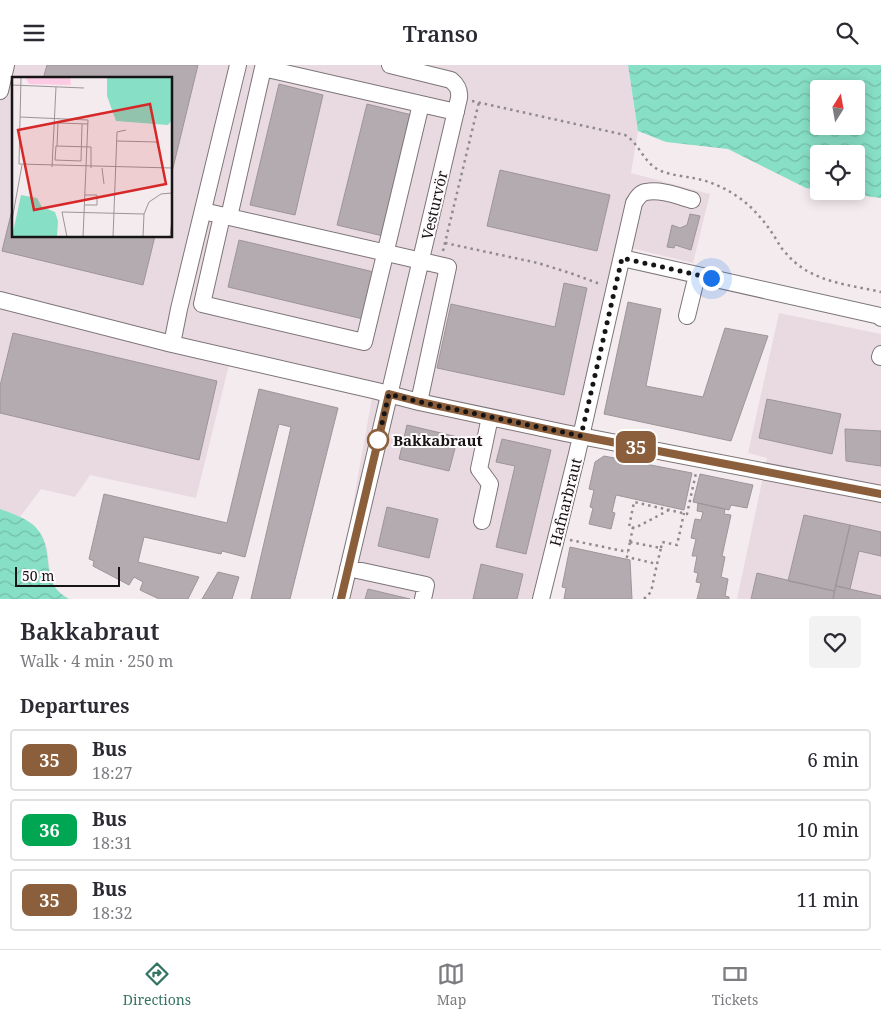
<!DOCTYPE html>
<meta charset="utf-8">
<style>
body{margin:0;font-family:"Noto Serif",serif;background:#f2f2f3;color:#2b2b33;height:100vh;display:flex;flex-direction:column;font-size:19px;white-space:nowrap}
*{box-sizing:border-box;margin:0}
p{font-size:16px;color:#7c7c81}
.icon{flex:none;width:28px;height:28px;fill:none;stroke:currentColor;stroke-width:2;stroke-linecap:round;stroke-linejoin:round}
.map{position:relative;height:534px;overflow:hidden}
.drawer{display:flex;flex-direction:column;background:#fff;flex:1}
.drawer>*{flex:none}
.badge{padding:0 10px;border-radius:8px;font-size:18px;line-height:32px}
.needle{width:32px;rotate:11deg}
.fabs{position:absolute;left:810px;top:15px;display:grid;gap:10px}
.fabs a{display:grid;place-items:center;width:55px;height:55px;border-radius:5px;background:#fff;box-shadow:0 2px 12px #0003;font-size:25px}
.scale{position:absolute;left:15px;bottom:12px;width:105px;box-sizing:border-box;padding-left:5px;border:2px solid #171416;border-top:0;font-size:14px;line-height:18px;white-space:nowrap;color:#171416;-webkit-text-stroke:4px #fffafc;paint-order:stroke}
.you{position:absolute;width:25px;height:25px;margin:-12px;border:4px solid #fff;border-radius:50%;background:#1a73e8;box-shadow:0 0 0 8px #1a73e833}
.map>.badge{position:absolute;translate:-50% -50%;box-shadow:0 0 0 2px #fff}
h2{padding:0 20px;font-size:19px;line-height:45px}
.round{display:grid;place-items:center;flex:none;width:52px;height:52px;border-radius:5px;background:#f2f2f3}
.summary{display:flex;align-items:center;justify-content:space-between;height:85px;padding:0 20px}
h1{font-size:24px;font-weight:600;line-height:38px}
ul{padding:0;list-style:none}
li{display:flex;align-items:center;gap:15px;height:62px;margin:0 10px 8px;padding:0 10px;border:2px solid #e1e1e2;border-radius:5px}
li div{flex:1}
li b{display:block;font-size:19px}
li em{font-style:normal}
li .badge{min-width:55px;font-weight:700;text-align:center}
header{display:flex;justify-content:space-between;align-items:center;height:65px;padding:0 20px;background:#fff;font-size:22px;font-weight:600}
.menu{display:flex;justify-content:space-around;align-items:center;height:70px;border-top:1px solid #e1e1e2;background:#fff;font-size:14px;color:#7c7c81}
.menu a{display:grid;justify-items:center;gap:2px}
.menu .active{color:#347463}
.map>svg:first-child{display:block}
.built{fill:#e9dae1;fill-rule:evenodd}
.water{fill:url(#water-waves);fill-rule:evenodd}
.building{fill:#b3abaf;stroke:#9d9599}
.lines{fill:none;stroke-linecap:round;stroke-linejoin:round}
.minor-casing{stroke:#7c7578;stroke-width:18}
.path{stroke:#908a8d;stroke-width:2.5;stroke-dasharray:2.5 4;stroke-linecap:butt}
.minor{stroke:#fff;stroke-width:16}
.line-casing{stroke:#fff;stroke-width:11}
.line{stroke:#8b5e3c;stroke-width:8}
.walk{stroke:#171416;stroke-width:5;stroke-dasharray:0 9}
.stop-dot{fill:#fff;stroke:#8b5e3c;stroke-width:2.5}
.labels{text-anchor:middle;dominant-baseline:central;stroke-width:4;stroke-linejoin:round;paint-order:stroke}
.street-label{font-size:15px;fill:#171416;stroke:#fffafc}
.stop-label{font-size:15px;font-weight:bold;fill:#171416;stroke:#fffafc;text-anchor:start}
.inset-road{fill:none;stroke:#9c9598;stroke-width:1}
.view{fill:#d62828;fill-opacity:0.15;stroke:#d62828;stroke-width:2.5}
.inset-edge{fill:none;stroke:#171416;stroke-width:2.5}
</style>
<header><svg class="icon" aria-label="menu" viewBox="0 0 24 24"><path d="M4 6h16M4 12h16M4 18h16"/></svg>Transo<svg class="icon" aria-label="search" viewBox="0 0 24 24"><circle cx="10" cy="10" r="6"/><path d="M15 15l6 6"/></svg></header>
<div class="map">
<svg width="881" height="534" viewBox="0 0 881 534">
<defs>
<pattern id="water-waves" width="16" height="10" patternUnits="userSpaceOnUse" patternTransform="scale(1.25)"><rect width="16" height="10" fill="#87dfc5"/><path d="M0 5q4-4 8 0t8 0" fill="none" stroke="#74bea8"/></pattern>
</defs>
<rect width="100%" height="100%" fill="#f4ebef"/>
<!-- built -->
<path class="built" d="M 0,0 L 628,0 L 638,66 L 631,108 L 710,129 L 693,198 L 618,180 L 539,534 L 336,534 L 372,333 L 229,300 L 196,433 L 90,410 L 75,432 L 41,424 L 20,452 L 33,460 L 42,470 L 47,483 L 51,514 L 56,524 L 69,534 L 0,534 ZM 14,14 L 171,14 L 171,171 L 14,171 Z
M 779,248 L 881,269 L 881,534 L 737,534 L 767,393 L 748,388 Z"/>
<!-- water -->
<path class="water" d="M 628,0 L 881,0 L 881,133 L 828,126 L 856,126 L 856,89 L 819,89 L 819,125 L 806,123 L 728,84 L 666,77 L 638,66 ZM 819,24 L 856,24 L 856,61 L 819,61 Z
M 0,444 C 11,448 23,452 32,459 C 59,481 36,517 69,534 L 0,534 Z"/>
<!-- building -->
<path class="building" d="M 47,0 L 198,0 L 171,111 L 171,14 L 43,14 Z
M 279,19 L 323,30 L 295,150 L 250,140 Z
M 367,39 L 412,50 L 383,171 L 337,160 Z
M 500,105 L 610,130 L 597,186 L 487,161 Z
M 14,137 L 14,171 L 155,171 L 143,220 L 2,186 Z
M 690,149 L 700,151 L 691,185 L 675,180 L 674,183 L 667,182 L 672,160 L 680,163 L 687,160 Z
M 239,175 L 374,207 L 363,254 L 228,222 Z
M 564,218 L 587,223 L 564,330 L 437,303 L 451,239 L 555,262 Z
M 628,237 L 661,244 L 646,321 L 703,332 L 725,263 L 768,271 L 731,376 L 604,349 Z
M 13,268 L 217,316 L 199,395 L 0,348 L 0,321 Z
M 259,324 L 338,343 L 290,534 L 251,534 L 291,362 L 279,359 L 245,492 L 222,486 L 221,489 L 144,472 L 138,497 L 199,512 L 188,534 L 159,534 L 140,525 L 143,517 L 134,512 L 129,520 L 93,501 L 94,496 L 89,494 L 104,429 L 227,458 Z
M 767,334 L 841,349 L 832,389 L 759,373 Z
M 407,360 L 458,372 L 449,406 L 399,394 Z
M 845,364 L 881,366 L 881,401 L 846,396 Z
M 502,374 L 551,385 L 526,489 L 496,482 L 515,401 L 496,397 Z
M 604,391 L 692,408 L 684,445 L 616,430 L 612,447 L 615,448 L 611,464 L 589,459 L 593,443 L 590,442 L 594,425 L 589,424 L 595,397 Z
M 700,409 L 753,420 L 747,443 L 731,440 L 729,445 L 693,437 Z
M 698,438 L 725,444 L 724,449 L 731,450 L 722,491 L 725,492 L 721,512 L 728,514 L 725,531 L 729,532 L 729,534 L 697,534 L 701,518 L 696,517 L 698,508 L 694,507 L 697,491 L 692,491 L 696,474 L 691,473 L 695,454 L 701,455 L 703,447 L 697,446 Z
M 387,442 L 438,454 L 429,493 L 378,481 Z
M 804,450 L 850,460 L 834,526 L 788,516 Z
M 850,460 L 881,467 L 881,491 L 859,486 L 850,524 L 836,521 Z
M 570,482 L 630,495 L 632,534 L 564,534 L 566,523 L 562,522 Z
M 481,499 L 523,509 L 517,534 L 473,534 Z
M 218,507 L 239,512 L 232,534 L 202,534 Z
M 757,508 L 834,526 L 833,534 L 751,534 Z
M 836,521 L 881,531 L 881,534 L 833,534 Z
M 368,524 L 410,534 L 365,534 Z"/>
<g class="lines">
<!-- minor casing -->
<g class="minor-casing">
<path id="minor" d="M 0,26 L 6,0
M 203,146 L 448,202 L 419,337
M 222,151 L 202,239 L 364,277 L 421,39
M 229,152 L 263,3 L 456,47
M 622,193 L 880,251 L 881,253
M 0,235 L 172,279 L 377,326 L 419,337 L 565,368 L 881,429
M 687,251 L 697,210
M 172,279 L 179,244 L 238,0
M 880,292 L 881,289
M 482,456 L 490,419 L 479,404 L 490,352
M 348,503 L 426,520 L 423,534
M 341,534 L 459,33 C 460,25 457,20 451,15 L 390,0
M 541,534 L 577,389 L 634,138 C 637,133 640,128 646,127 C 660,124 678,131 692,135"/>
</g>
<!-- path -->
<path class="path" d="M 472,36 L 625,70 C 640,79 643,97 659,105 C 669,110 682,111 693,113 C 709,116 724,122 738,132 C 754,143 766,158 776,174 C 779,179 781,183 785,187 C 809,217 846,219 881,227
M 445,178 L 538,198 L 573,209 L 600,219
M 443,186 L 479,37
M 669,445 L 635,463 L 629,462 L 634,437 L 687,449 L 696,408
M 570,475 L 628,487
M 630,477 L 661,483 L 657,499 L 627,492 Z
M 630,477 L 633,462
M 661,483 L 662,477 L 677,480 L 684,448
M 644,534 L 651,527 L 657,499"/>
<!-- minor -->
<use href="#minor" class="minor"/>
</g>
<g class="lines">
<!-- line casing -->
<g class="line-casing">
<path id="line" d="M 341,534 L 389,329 L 420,337 L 565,368 L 881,429"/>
</g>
<!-- line -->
<use href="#line" class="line"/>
<!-- walk -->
<path class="walk" d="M 378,375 L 389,329 L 420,337 L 581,371 L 622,193 L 711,213"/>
</g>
<!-- markers -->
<circle class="stop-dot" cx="378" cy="375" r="10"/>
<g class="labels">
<!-- street labels -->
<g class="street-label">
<text transform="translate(434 140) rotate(-77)">Vesturvör</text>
<text transform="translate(565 437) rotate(-76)">Hafnarbraut</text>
</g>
<!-- stop labels -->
<g class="stop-label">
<text x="393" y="375">Bakkabraut</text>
</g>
</g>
<!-- overview -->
<g transform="translate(12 12)">
<rect width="160" height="160" fill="#f4ebef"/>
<path d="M 13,0 L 58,0 L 59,8 L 17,7 Z" fill="#fdcae3"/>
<path d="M 95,0 L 160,0 L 160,43 L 156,48 L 104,44 L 95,19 ZM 9,118 L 25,121 L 30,130 L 43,135 L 46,144 L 45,160 L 0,160 Z" fill="#87dfc5"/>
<path class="inset-road" d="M 9,0 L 7,87 L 160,91M 0,8 L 72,11M 8,40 L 76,43 L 71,160M 105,64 L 145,65 L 146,71M 44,69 L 43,83 L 69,84 L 70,47M 44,69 L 79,70 L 79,91M 45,69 L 46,46 L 76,47M 40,90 L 44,10M 90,91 L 92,107M 73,128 L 85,128 L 85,118 L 73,118M 0,143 L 10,88M 55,160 L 50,135 L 132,137M 101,160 L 105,55 L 114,53M 131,160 L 132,137 L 137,125 L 149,117 L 160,116M 158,160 L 160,142"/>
<path class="view" d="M 138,27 L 154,107 L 22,133 L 6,53 Z"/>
<rect width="160" height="160" class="inset-edge"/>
</g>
</svg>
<div class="fabs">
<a><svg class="needle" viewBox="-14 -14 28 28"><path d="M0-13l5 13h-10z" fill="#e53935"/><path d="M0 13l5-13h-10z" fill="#7c7c81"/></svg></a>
<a><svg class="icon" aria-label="locate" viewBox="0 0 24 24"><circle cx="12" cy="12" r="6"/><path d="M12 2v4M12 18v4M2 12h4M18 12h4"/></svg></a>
</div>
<div class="scale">50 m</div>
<div class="you" style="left:711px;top:213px"></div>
<b class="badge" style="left:636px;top:382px;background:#8b5e3c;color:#fff">35</b>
</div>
<section class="drawer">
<div class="summary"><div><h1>Bakkabraut</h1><p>Walk · 4 min · 250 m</p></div><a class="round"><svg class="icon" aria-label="heart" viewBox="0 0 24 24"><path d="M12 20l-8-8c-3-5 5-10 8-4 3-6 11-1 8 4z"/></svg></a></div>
<h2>Departures</h2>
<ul>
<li><span class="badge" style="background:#8b5e3c;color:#fff">35</span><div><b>Bus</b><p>18:27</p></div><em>6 min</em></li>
<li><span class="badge" style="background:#00a651;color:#fff">36</span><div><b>Bus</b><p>18:31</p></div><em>10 min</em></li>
<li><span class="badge" style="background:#8b5e3c;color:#fff">35</span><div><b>Bus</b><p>18:32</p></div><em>11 min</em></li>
</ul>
</section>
<nav class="menu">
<a class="active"><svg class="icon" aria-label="directions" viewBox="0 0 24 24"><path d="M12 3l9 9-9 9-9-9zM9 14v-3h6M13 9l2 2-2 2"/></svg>Directions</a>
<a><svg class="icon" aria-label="map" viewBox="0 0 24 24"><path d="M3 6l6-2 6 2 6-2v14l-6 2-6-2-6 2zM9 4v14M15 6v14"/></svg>Map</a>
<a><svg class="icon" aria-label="tickets" viewBox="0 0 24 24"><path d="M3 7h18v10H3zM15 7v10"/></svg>Tickets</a>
</nav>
